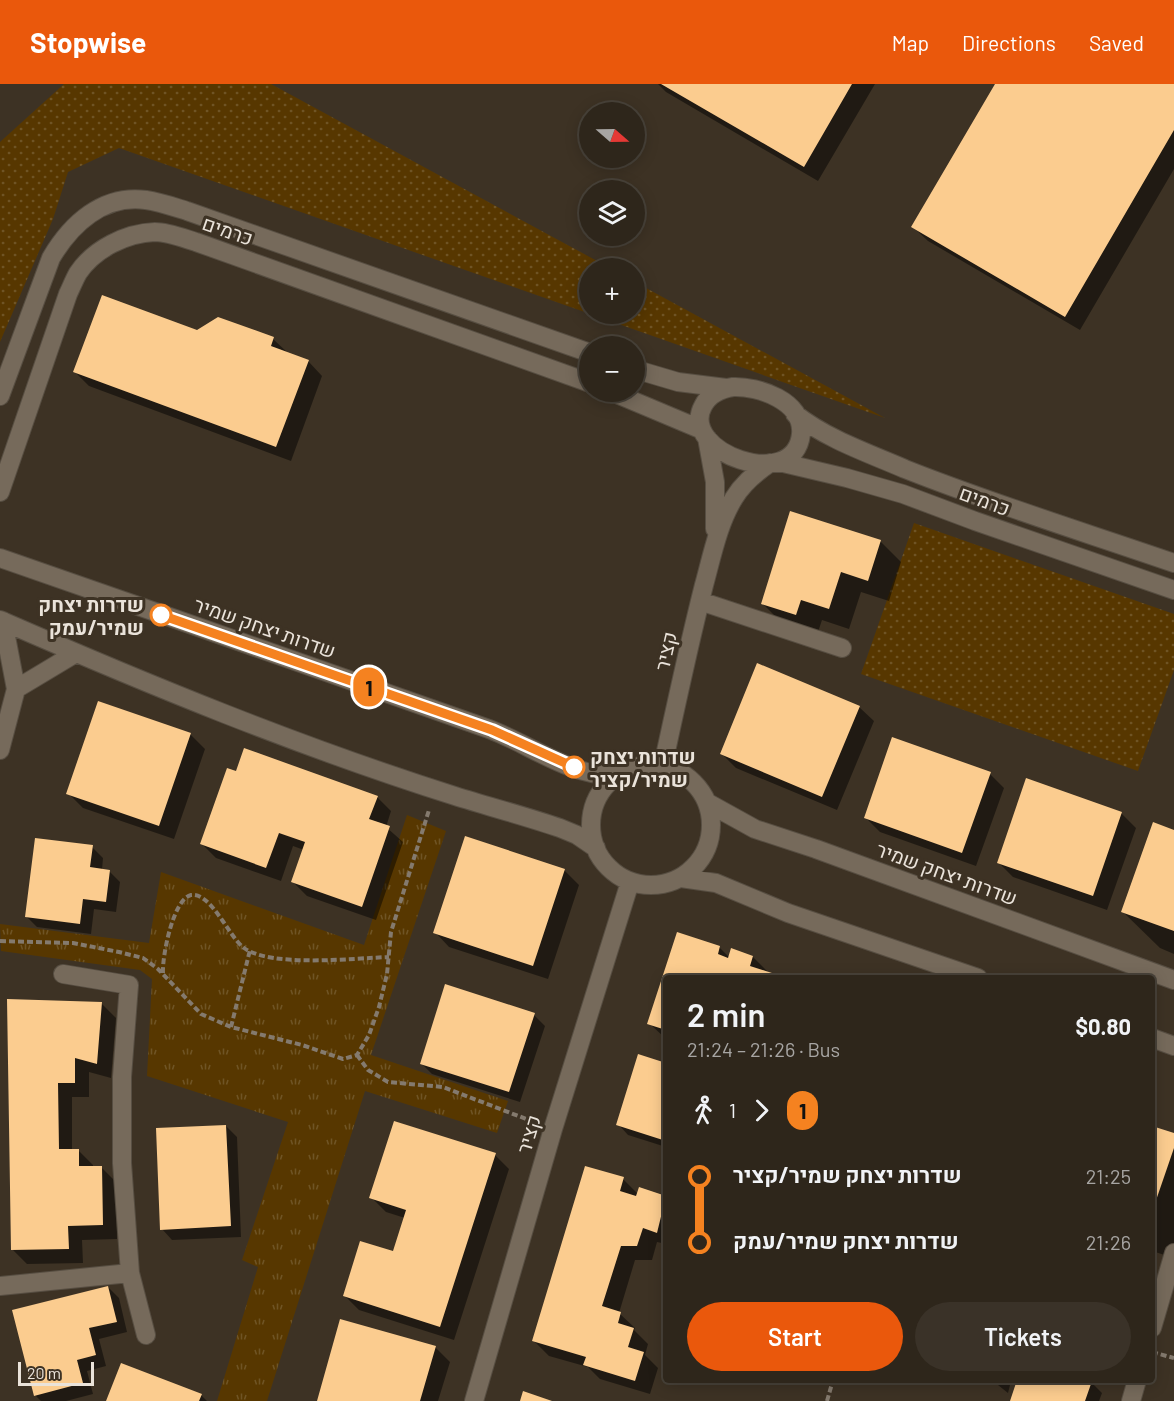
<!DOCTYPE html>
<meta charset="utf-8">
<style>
body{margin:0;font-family:Barlow,Heebo,sans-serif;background:#3a3228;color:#f1f3f6;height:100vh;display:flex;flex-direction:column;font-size:22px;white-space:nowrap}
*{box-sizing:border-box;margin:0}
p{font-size:20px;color:#a7a5a3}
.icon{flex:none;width:33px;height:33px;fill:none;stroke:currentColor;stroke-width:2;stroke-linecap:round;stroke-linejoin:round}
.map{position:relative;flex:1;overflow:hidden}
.sheet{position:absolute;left:663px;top:891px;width:492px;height:408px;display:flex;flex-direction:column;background:#2e261b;border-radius:6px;box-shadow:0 3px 15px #0003,0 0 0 2px #49433a}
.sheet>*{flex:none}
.badge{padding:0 12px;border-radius:20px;font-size:21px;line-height:39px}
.needle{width:39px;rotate:110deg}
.tools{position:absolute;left:579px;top:18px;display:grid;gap:12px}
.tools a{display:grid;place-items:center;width:66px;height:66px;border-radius:50%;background:#2e261b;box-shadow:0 3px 15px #0003,0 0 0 2px #49433a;font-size:30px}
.scale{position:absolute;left:18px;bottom:15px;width:76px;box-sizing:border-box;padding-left:6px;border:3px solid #eae3da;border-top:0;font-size:16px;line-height:21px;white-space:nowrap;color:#eae3da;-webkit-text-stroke:4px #3d3224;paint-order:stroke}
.map>.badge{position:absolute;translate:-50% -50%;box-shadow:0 0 0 3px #fff}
.legs{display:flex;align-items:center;gap:9px;height:66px;padding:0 24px;font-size:20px}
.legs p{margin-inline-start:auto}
.overview{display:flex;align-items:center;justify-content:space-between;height:102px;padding:0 24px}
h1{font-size:33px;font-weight:600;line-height:45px}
.primary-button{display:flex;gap:12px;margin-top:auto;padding:12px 24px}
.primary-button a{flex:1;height:69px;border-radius:36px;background:#ea580c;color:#fff;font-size:24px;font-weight:600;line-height:69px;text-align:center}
.primary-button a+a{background:#3a3228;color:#f1f3f6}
ul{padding:0 24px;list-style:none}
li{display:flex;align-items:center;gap:21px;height:66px;font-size:22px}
li i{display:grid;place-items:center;width:9px;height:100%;margin:0 8px;background:currentColor}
li i::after{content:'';width:15px;height:15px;margin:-8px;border:4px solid;border-radius:50%;background:#2e261b}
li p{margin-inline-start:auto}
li:first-child i{background:linear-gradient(#0000 50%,currentColor 0)}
li:last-child i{background:linear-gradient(currentColor 50%,#0000 0)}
header{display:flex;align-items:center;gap:36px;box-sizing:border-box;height:84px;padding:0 30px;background:#ea580c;color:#fff}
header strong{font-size:28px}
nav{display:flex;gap:33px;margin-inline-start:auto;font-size:21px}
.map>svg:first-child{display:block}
.grass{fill:url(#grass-dots)}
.park{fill:url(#park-tufts)}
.shadow{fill:#0007}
.building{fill:#fbcc8f}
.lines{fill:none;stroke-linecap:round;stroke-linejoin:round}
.minor-casing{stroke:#574e42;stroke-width:20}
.path{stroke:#847a6e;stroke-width:4;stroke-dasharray:6 3;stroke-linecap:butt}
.minor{stroke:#766a5b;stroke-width:18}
.line-1-casing{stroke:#fff;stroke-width:14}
.line-1{stroke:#f58220;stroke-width:9}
.stop-1-dot{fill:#fff;stroke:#f58220;stroke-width:3}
.labels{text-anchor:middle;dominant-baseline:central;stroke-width:6;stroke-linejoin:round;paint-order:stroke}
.street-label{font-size:20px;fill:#eae3da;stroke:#3d3224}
.stop-label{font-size:20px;font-weight:bold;fill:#eae3da;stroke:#3d3224;text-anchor:end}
</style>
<header>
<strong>Stopwise</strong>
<nav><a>Map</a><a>Directions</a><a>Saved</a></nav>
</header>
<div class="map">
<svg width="1174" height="1317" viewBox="0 0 1174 1317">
<defs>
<pattern id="grass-dots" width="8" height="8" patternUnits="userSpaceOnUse" patternTransform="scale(1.5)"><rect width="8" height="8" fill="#573700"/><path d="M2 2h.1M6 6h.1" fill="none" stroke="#6f5425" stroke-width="1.8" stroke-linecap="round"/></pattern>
<pattern id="park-tufts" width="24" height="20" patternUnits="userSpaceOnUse" patternTransform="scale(1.5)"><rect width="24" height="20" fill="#573700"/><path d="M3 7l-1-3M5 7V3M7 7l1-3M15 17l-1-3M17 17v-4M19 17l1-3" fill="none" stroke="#6f5425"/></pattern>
</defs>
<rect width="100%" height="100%" fill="#3d3224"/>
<!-- grass -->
<path class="grass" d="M 64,0 L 271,0 L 610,184 L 590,184 L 590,230 L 634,230 L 635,198 L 885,334 L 119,64 L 68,88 L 53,135 L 0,258 L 0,58 Z
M 914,439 L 1174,530 L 1174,586 L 1138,687 L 861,590 Z"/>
<!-- park -->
<path class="park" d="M 407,731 L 446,747 L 371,971 L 508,1017 L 497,1049 L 365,1007 L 267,1317 L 217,1317 L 258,1183 L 242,1176 L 288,1038 L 147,992 L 152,895 L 140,886 L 1,867 L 0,840 L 149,859 L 161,788 L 364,861 Z"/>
<!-- shadow -->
<path class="shadow" d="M 658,0 L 875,0 L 818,97 L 666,8 Z
M 996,0 L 1174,0 L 1174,85 L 1080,246 L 928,157 L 913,143 Z
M 197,248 L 273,255 L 288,269 L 308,277 L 322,292 L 291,377 L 89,302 L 74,287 Z
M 791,429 L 881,458 L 901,478 L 889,517 L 861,508 L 849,545 L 822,536 L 817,551 L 783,540 L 762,519 Z
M 859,623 L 874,637 L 837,726 L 736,684 L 722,670 Z
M 190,650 L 205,665 L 174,755 L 83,724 L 68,709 Z
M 237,689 L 377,713 L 391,727 L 386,743 L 403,758 L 376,836 L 307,812 L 292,797 L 304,766 L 293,762 L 281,797 L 216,774 L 202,760 Z
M 990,690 L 1004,704 L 976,782 L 880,748 L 865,733 Z
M 1121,729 L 1136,744 L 1107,826 L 1013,793 L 999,779 Z
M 1174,747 L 1174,870 L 1160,864 L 1122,827 Z
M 92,763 L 103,774 L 102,786 L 109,787 L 120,798 L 116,828 L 94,825 L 91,850 L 37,843 L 26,832 Z
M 564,786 L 579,801 L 548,895 L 449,863 L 435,848 Z
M 678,850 L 719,863 L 729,873 L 753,873 L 774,894 L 666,894 L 666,955 L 649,939 Z
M 9,916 L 101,919 L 116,934 L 111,994 L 89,988 L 89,1013 L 72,1013 L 72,1066 L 78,1066 L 93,1081 L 93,1083 L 101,1083 L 116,1098 L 117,1155 L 82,1156 L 83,1179 L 27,1180 L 13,1166 Z
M 534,931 L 545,942 L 520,1018 L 432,990 L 421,979 Z
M 666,981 L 666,1063 L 628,1051 L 618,1040 Z
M 226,1042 L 237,1053 L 241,1153 L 172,1156 L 162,1145 Z
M 1152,1043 L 1174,1051 L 1174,1174 L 1152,1167 Z
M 495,1071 L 509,1085 L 454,1256 L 359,1226 L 344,1211 L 394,1169 L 405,1134 L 386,1128 L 371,1113 Z
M 623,1095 L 638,1110 L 640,1105 L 666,1113 L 666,1160 L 657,1158 L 652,1176 L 635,1176 L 619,1229 L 635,1244 L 634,1246 L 648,1260 L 645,1271 L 658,1284 L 650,1310 L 600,1295 L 588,1283 L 549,1272 L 534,1257 Z
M 108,1203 L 119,1214 L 127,1248 L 99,1255 L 106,1282 L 87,1287 L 93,1310 L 66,1317 L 41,1317 L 35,1311 Z
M 435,1263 L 450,1278 L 438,1317 L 318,1317 Z
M 1085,1296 L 1091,1298 L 1102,1309 L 1099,1317 L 1012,1317 L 1017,1299 L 1011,1297 L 1008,1309 L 993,1297 Z
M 201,1311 L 207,1317 L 107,1317 Z"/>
<!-- building -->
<path class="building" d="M 661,0 L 852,0 L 804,83 Z
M 995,0 L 1174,0 L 1174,46 L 1065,233 L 911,143 Z
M 102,211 L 197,246 L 218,233 L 274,253 L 271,262 L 309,276 L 276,363 L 73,288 Z
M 790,427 L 881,456 L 868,497 L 841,488 L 829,525 L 801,516 L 796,531 L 761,520 Z
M 757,579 L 860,622 L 822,713 L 720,670 Z
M 98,617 L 191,649 L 159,742 L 66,710 Z
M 892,653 L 991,688 L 962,769 L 864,734 Z
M 244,664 L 378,712 L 369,735 L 390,742 L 362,823 L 291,798 L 305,758 L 279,749 L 266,784 L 200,760 L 227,684 L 236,687 Z
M 1026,694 L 1122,728 L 1093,812 L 997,779 Z
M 1153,738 L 1174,746 L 1174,847 L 1121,828 Z
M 465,752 L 565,785 L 533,882 L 433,849 Z
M 35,754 L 93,761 L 90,783 L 110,786 L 106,818 L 83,815 L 80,840 L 25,833 Z
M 677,848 L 720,862 L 718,870 L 728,874 L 731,864 L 753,872 L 750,882 L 772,889 L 770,894 L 666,894 L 666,946 L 647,940 Z
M 445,900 L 535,929 L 509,1008 L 420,980 Z
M 7,915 L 102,918 L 97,980 L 75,974 L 75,999 L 58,999 L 59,1065 L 79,1065 L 79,1082 L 102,1082 L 103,1141 L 68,1142 L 69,1165 L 11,1166 Z
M 638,970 L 666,979 L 666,1057 L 616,1041 Z
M 394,1037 L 496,1069 L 440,1243 L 343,1212 L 360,1157 L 393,1167 L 406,1126 L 369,1114 Z
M 226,1041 L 231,1142 L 160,1146 L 156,1044 Z
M 1152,1042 L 1174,1049 L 1174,1064 L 1152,1128 Z
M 585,1082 L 624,1093 L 620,1107 L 636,1112 L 639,1103 L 666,1112 L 657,1149 L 643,1144 L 637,1162 L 621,1162 L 602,1222 L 621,1228 L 618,1239 L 634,1244 L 628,1263 L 644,1268 L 635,1297 L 583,1281 L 586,1273 L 532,1257 Z
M 108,1202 L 117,1238 L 89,1244 L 96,1271 L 77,1276 L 83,1299 L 34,1312 L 12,1226 Z
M 340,1235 L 436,1262 L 420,1317 L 317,1317 Z
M 121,1279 L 202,1310 L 199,1317 L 106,1317 Z
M 1017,1296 L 1090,1296 L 1092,1297 L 1085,1317 L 1010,1317 Z
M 523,1307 L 552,1317 L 520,1317 Z"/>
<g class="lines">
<!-- minor casing -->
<g class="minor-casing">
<path id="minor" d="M 634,285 L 678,298 L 726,304
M 733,303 C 758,302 804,317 801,350 C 795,410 678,368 703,322 C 709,310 720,305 733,303 Z
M 612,308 L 700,345
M 0,312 L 51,174 C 71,140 103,110 146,116 C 160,118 174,123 187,127 L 590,269
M 795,330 C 827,355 868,369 905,385 C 993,420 1084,448 1174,479
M 707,354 L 715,398 L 715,445
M 779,378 L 847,394 L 903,410 L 975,437 L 1174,506
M 0,408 L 68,210 C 71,204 74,196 78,189 C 94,165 126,149 155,148 C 168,148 183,154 196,158 L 590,299
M 0,474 C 163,531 327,587 489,645 C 529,660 573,694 616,691
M 700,517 L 842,564
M 0,536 C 149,601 300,663 455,712 C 490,723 525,732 560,744 L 577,751 L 596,764
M 16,605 L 76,569
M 0,666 L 16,605 L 3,537
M591 741a60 60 0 1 1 120 0a60 60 0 1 1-120 0Z
M 663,681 C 676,621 689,560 704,501 C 712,472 718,440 734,414 C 743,399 755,389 770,379
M 708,719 L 755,745 L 816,765 L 1174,896
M 681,794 L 716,799 L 788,829 L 978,894
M 63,890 L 129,901 L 122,993 L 122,1079 L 130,1189 L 146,1251
M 1152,954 L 1174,962
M 0,1202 L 130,1189
M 1152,1244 L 1174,1169
M 474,1317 L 553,1045 L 630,798
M 1131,1317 L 1137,1296"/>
</g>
<!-- path -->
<path class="path" d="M 0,857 L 73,859 L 119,868 L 143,874 L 158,885 L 201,930 L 231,943 L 302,961 L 343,975 L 357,971 L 369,951 L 379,923 L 387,890 L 391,848 L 429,726
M 163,889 C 162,873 173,815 191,811 C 211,808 229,853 244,864 C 272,884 355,874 389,873
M 231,943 L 250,866
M 357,971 L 368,986 L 388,998 L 443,1003 L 534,1038
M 1152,1268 L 1174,1274
M 827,1317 L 833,1296"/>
<!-- minor -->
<use href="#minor" class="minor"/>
</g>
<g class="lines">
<!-- line-1 casing -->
<g class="line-1-casing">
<path id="line-1" d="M 161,531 L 492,646 L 574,683"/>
</g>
<!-- line-1 -->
<use href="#line-1" class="line-1"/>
</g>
<!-- markers -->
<g class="stop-1-dot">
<circle cx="161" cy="531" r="10"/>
<circle cx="574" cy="683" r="10"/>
</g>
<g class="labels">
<!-- street labels -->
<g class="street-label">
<text transform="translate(228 146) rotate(19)">כרמים</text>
<text transform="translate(985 416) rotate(20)">כרמים</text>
<text transform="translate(265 543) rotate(19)">שדרות יצחק שמיר</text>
<text transform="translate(665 567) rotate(-77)">קציר</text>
<text transform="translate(947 789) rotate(20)">שדרות יצחק שמיר</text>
<text transform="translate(528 1050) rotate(-73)">קציר</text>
</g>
<!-- stop labels -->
<g class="stop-label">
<text x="144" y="520">שדרות יצחק<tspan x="144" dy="23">שמיר/עמק</tspan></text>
<text x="590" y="672" text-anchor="start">שדרות יצחק<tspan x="590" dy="23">שמיר/קציר</tspan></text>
</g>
</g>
</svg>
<div class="tools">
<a><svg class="needle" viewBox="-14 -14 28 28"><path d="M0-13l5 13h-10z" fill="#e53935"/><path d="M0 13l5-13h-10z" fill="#a7a5a3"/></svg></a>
<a><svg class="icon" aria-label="layers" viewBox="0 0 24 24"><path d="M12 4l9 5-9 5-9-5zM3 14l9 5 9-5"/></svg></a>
<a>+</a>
<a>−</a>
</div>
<div class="scale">20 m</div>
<b class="badge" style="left:369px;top:603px;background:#f58220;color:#111">1</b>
<section class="sheet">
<div class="overview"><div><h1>2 min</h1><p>21:24 – 21:26 · Bus</p></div><b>$0.80</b></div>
<div class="legs"><svg class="icon" aria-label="walk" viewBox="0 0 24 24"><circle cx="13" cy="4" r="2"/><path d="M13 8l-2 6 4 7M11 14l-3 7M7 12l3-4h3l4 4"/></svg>1<svg class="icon" aria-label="forward" viewBox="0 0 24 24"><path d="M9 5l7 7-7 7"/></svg><b class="badge" style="background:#f58220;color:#111">1</b></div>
<ul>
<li><i style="color:#f58220"></i><b>שדרות יצחק שמיר/קציר</b><p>21:25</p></li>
<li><i style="color:#f58220"></i><b>שדרות יצחק שמיר/עמק</b><p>21:26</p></li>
</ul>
<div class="primary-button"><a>Start</a><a>Tickets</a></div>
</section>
</div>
